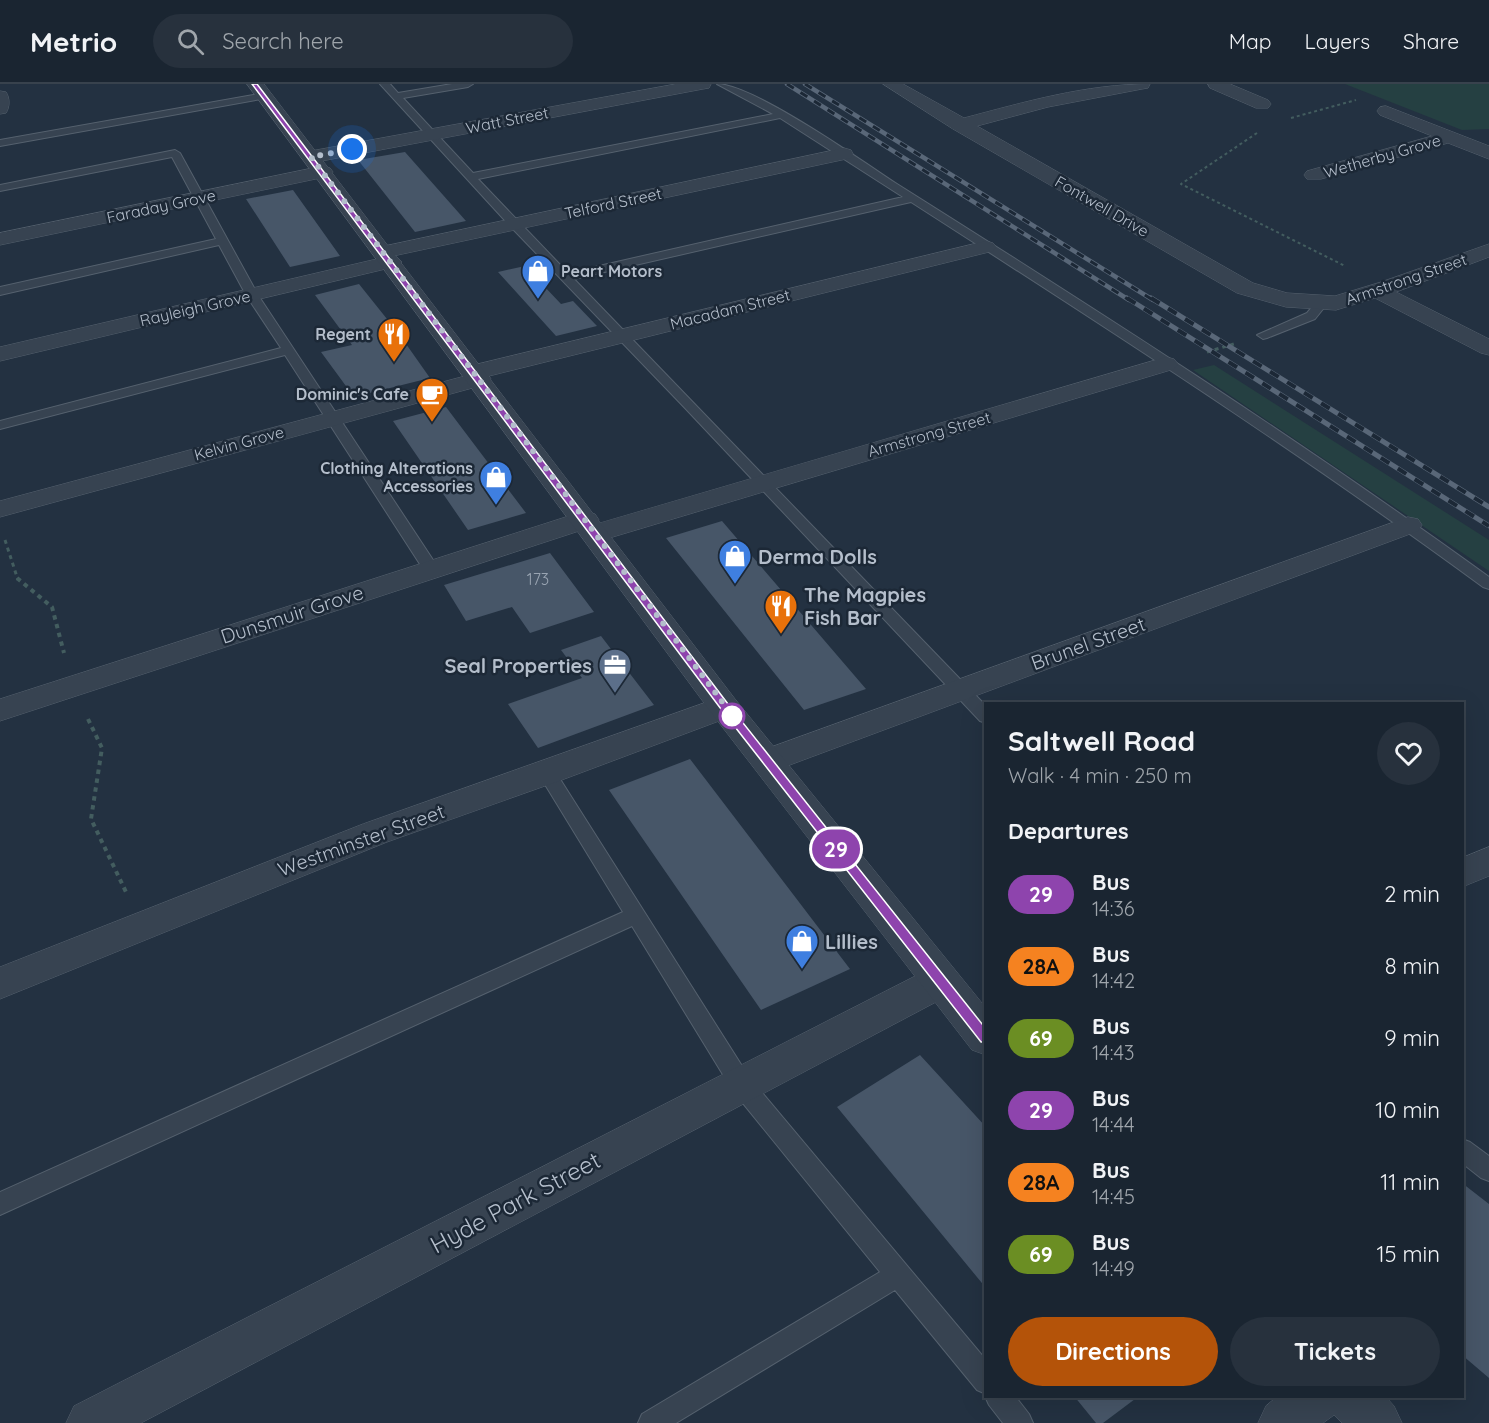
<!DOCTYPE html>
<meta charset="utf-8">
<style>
body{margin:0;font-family:Quicksand,sans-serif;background:#27313d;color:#f1f3f6;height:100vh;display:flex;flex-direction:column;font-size:22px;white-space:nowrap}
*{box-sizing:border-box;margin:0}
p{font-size:20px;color:#9fa5ab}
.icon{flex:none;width:33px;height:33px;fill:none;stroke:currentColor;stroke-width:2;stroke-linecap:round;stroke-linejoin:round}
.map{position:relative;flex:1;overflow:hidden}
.panel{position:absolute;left:984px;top:618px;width:480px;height:696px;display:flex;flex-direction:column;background:#1a2531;border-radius:0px;box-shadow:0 6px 24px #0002,0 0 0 2px #38424d}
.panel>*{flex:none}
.badge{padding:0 12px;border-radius:20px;font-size:21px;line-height:39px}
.you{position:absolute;width:30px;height:30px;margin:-15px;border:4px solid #fff;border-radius:50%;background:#1a73e8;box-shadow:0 0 0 9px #1a73e833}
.map>.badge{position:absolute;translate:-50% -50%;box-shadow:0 0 0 3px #fff}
h2{padding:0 24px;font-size:22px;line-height:54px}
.round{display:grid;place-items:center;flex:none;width:63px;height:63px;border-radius:32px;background:#27313d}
.headline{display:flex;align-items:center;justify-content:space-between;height:102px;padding:0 24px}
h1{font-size:28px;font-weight:800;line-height:45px}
.button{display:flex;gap:12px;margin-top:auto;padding:12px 24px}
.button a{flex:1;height:69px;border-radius:36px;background:#b45309;color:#fff;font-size:24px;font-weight:800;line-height:69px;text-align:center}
.button a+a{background:#27313d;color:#f1f3f6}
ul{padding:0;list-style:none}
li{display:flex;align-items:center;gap:18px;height:72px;padding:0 24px}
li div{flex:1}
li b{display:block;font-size:22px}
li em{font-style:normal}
li .badge{min-width:66px;font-weight:700;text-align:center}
header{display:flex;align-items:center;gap:36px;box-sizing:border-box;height:84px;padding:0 30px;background:#1a2531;border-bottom:2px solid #38424d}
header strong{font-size:28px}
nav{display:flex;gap:33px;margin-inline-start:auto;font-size:21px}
.search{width:420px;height:54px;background:#27313d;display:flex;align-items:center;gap:15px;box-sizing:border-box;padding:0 21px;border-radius:33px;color:#9fa5ab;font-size:22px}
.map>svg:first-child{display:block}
.green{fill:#254042}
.building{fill:#475668}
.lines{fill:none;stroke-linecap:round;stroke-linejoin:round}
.service-casing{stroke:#55616e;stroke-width:2}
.minor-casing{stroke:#55616e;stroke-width:1}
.tertiary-casing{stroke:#55616e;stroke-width:1}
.path-far2{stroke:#435d5f;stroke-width:2;stroke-dasharray:3 3;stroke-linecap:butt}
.path-far1{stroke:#435d5f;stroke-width:3;stroke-dasharray:4 4;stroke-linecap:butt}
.path{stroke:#435d5f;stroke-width:4;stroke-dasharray:4.5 4.5;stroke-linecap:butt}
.service{fill:#374351;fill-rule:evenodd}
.minor{fill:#374351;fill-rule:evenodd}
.tertiary{fill:#374351;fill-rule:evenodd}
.rail-far1-casing{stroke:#596778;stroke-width:4.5}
.rail-casing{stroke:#596778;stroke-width:5}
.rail-far1{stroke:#1c2836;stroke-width:3;stroke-dasharray:8;stroke-linecap:butt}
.rail{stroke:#1c2836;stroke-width:4;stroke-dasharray:10;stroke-linecap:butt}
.line{fill:#8e44ad;stroke:#fff;stroke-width:1.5}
.walk{stroke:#b4becb;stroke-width:6;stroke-dasharray:0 10.8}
.stop-dot{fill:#fff;stroke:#8e44ad;stroke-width:3}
.labels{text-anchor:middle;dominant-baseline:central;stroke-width:5;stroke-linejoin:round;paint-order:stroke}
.far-street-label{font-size:16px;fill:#b4becb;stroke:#1c2836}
.far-poi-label{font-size:16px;font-weight:bold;fill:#b4becb;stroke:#1c2836;text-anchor:end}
.number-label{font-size:16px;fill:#99a4b2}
.poi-label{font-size:20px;font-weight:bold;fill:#b4becb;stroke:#1c2836;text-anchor:start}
.street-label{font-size:20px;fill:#b4becb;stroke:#1c2836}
.near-street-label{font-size:24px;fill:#b4becb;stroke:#1c2836}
</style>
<header>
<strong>Metrio</strong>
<div class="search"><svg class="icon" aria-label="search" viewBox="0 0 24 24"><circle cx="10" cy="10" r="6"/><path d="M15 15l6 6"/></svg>Search here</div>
<nav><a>Map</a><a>Layers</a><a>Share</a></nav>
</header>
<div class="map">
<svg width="1489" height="1339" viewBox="0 0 1489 1339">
<rect width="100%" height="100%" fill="#233141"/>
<!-- green -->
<path class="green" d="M 1345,0 L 1489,0 L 1489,45 L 1462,46 Z
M 1214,281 L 1489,456 L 1489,487 L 1193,286 Z"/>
<!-- building -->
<path class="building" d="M 405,68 L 466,137 L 415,148 L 358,76 Z
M 293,106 L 340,172 L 290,183 L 246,115 Z
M 525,182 L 561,220 L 573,217 L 597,242 L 556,252 L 498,188 Z
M 359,200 L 399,250 L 430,294 L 354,313 L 321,268 L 352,261 L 315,211 Z
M 446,323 L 526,429 L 468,446 L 393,337 Z
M 722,437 L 866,605 L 804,626 L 666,454 Z
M 550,469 L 594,528 L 530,549 L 512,523 L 466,537 L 444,501 Z
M 601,552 L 654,621 L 538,664 L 508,620 L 582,594 L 561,566 Z
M 690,675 L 850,885 L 761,926 L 609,706 Z
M 920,971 L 986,1043 L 986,1204 L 837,1023 Z
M 1462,1099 L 1489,1120 L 1489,1294 L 1462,1271 Z
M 1074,1312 L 1139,1312 L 1103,1339 L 1096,1339 Z"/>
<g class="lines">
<!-- service casing -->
<g class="service-casing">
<path id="service" d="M 380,0 L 390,0 L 398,9 L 452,0 L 473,0 L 468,3 L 403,14 L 473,89 L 773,30 L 717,0 C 753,0 862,77 897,100 C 1097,226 1297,354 1489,493 L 1489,505 L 1483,503 C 1298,367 1104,242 911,118 L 574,195 L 986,622 L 986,639 L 980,637 L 685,324 L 510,142 ZM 780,34 L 903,113 L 568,189 L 478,95 Z
M 264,9 L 269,12 L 267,14 L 0,62 L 0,56 Z
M 175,66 L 180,69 L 258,211 L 439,485 L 437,488 L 425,488 L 285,271 L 0,345 L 0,337 L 281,264 L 246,211 L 219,161 L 0,211 L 0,203 L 216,155 L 172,73 L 0,107 L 0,101 Z
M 1321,216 L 1327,220 L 1315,235 L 1267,254 L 1263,255 L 1257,251 L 1307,229 L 1317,217 Z
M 547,683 L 553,684 L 749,993 L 986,1276 L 986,1310 L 977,1306 L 895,1206 L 676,1339 L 638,1339 L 642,1330 L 880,1188 L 733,1007 L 632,842 L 0,1131 L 0,1108 L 623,828 L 538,689 L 541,684 Z
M 1462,1055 L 1470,1058 L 1489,1072 L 1489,1097 L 1481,1094 L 1462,1079 Z
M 986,1310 L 986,1312 L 1015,1312 L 1029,1330 L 1033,1339 L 1003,1339 L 989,1321 L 985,1312 Z"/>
</g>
<!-- minor casing -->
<g class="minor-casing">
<path id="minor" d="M 676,0 L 711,0 L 709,4 L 703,5 L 311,79 L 304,77 L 302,73 L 304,69 L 311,67 Z
M 883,0 L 903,0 L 964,34 C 1025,18 1086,0 1150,0 L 1148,4 L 1142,5 L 1048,23 L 977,42 L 1253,199 L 1287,209 L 1335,212 L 1381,198 L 1489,160 L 1489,173 L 1396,208 L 1489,255 L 1489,271 L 1481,269 L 1375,214 L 1336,226 L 1286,223 L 1237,209 L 953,45 Z
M 1208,0 L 1230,0 L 1268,16 L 1271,20 L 1268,24 L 1256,24 L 1210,4 Z
M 0,7 L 6,8 C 10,14 10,23 6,29 L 0,30 Z
M 1386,22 L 1489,62 L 1489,75 L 1448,59 L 1321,95 L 1307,95 L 1304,91 L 1307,87 L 1432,52 L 1380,31 L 1377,27 L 1380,23 Z
M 844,64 L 851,66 L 853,70 L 851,74 L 393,172 L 398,174 L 402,178 L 398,182 L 0,277 L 0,263 L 381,174 L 376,172 L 373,168 L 376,164 Z
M 323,82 L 330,84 L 333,88 L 330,92 L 0,161 L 0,149 Z
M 986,157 L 993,159 L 996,163 L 993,167 L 489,292 L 491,295 L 487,300 L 0,433 L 0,417 L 465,292 L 462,288 L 466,283 Z
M 1166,273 L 1174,275 L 1178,280 L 1174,285 L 606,455 L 596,457 L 586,455 L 582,449 L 585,445 L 0,637 L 0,615 L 575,430 L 585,428 L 595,430 L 599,436 L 596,440 Z
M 1408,433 L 1418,435 L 1422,441 L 1418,447 L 779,685 L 767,689 L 755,685 L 750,677 L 755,669 Z
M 724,612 L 735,615 L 740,623 L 735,631 L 559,697 L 387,758 L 0,915 L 0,883 L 363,740 Z
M 1489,763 L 1489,792 L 1462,803 L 1462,774 Z
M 939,882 L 953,887 L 958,898 L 953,909 L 141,1339 L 66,1339 L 74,1322 L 925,887 Z"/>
</g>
<!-- tertiary casing -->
<g class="tertiary-casing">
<path id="tertiary" d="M 247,0 L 264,0 L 735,615 L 986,924 L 986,971 L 972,966 L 713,631 Z
M 1278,1312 L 1385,1312 L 1394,1322 L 1402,1339 L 1342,1339 L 1334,1331 L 1323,1339 L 1258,1339 L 1266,1322 Z"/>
</g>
<!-- path-far2 -->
<path class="path-far2" d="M 1291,34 L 1356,16
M 1257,49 L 1181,100 L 1345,182"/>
<!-- path-far1 -->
<path class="path-far1" d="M 1207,268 L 1237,259
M 5,456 L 18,496"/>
<!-- path -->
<path class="path" d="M 17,494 L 52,523 L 64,569
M 88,635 L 102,664 L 91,735 L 126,808"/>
<!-- service -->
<use href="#service" class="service"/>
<!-- minor -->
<use href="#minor" class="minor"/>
<!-- tertiary -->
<use href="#tertiary" class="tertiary"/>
<!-- rail-far1 casing -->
<g class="rail-far1-casing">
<path id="rail-far1" d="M 787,0 L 1129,216
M 805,0 L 1153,216"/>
</g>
<!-- rail casing -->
<g class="rail-casing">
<path id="rail" d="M 1127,214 L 1489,442
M 1151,214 L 1489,423"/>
</g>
<!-- rail-far1 -->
<use href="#rail-far1" class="rail-far1"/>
<!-- rail -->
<use href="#rail" class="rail"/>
</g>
<!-- line -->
<path class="line" d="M 252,0 L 257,0 L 728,620 L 990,950 L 993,954 L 990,958 L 981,958 L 721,625 Z"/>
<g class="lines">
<!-- walk -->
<path class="walk" d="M 352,65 L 311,73 L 739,640 L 732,632"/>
</g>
<!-- icons -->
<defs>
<g id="shop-pin" transform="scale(1.725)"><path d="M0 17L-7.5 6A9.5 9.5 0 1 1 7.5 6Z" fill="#3f7fe0" stroke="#1c2836"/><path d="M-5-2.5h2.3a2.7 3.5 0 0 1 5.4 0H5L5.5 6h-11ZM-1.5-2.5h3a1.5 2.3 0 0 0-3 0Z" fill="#fff"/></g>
<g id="restaurant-pin" transform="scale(1.725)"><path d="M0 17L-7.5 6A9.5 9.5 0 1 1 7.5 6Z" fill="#e8710a" stroke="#1c2836"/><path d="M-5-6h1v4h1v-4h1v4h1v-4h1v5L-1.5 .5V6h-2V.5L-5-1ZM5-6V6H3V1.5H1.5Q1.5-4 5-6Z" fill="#fff"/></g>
<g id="cafe-pin" transform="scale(1.725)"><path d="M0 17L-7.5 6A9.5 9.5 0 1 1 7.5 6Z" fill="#e8710a" stroke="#1c2836"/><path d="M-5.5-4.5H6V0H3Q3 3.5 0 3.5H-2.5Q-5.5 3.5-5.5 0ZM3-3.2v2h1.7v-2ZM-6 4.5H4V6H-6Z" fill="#fff"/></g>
<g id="office-pin" transform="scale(1.725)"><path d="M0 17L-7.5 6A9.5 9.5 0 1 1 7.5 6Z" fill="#5c6f8a" stroke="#1c2836"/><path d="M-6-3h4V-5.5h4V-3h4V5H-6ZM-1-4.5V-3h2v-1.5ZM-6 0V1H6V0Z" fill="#fff"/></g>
</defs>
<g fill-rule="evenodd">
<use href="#shop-pin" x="538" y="187"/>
<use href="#restaurant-pin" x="394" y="250"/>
<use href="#cafe-pin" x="432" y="310"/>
<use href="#shop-pin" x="496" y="393"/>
<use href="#shop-pin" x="735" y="472"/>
<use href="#restaurant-pin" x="781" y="522"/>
<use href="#office-pin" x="615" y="581"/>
<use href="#shop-pin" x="802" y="857"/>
</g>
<!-- markers -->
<circle class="stop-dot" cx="732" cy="632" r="12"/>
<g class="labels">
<!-- far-street labels -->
<g class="far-street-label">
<text transform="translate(507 36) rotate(-11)">Watt Street</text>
<text transform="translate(1382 72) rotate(-16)">Wetherby Grove</text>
<text transform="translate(613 119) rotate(-12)">Telford Street</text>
<text transform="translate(161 122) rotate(-12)">Faraday Grove</text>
<text transform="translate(1102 122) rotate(30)">Fontwell Drive</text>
<text transform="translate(1406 195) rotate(-19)">Armstrong Street</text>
<text transform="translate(195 224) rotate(-13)">Rayleigh Grove</text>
<text transform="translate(730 225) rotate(-14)">Macadam Street</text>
<text transform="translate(929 350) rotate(-16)">Armstrong Street</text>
<text transform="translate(239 359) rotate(-15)">Kelvin Grove</text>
</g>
<!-- far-poi labels -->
<g class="far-poi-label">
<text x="561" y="187" text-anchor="start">Peart Motors</text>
<text x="371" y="250">Regent</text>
<text x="409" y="310">Dominic's Cafe</text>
<text x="473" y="384">Clothing Alterations<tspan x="473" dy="18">Accessories</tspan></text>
</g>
<!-- number labels -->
<g class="number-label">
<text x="538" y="495">173</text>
</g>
<!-- poi labels -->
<g class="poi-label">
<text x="758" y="472">Derma Dolls</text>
<text x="804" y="510">The Magpies<tspan x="804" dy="23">Fish Bar</tspan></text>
<text x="592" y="581" text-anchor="end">Seal Properties</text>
<text x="825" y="857">Lillies</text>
</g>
<!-- street labels -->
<g class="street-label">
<text transform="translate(292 530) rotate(-18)">Dunsmuir Grove</text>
<text transform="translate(1088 559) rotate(-20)">Brunel Street</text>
<text transform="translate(361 756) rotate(-20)">Westminster Street</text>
</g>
<!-- near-street labels -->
<g class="near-street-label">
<text transform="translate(515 1118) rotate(-28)">Hyde Park Street</text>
</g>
</g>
</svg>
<div class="you" style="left:352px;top:65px"></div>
<b class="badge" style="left:836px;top:765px;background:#8e44ad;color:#fff">29</b>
<section class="panel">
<div class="headline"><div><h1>Saltwell Road</h1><p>Walk · 4 min · 250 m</p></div><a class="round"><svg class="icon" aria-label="heart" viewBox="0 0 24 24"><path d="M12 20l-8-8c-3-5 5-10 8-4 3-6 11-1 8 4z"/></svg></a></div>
<h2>Departures</h2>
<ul>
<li><span class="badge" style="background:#8e44ad;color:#fff">29</span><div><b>Bus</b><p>14:36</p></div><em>2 min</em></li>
<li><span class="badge" style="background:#f58220;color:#111">28A</span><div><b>Bus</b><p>14:42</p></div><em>8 min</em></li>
<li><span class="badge" style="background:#6b8e23;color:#fff">69</span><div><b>Bus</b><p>14:43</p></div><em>9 min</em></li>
<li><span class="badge" style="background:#8e44ad;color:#fff">29</span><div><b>Bus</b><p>14:44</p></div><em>10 min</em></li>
<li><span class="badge" style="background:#f58220;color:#111">28A</span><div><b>Bus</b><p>14:45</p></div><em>11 min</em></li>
<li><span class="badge" style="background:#6b8e23;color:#fff">69</span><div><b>Bus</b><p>14:49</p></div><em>15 min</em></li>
</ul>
<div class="button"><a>Directions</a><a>Tickets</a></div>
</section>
</div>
